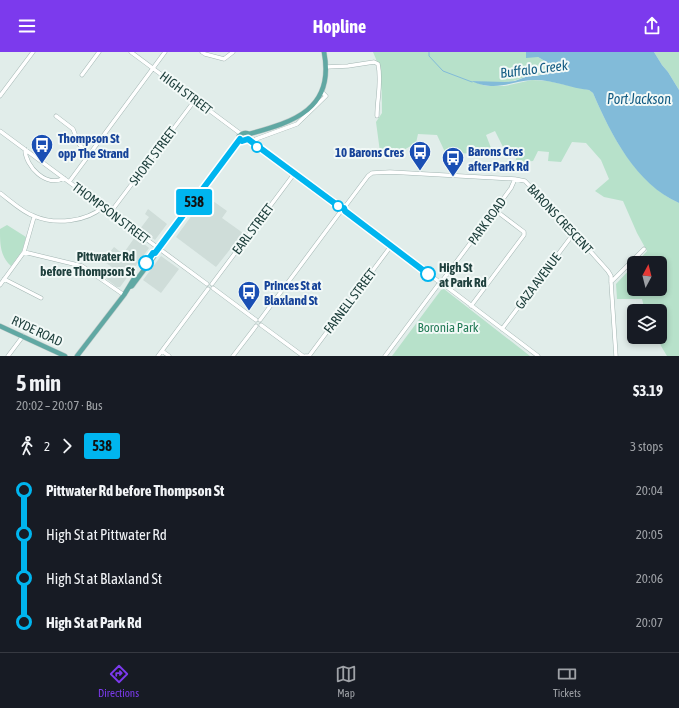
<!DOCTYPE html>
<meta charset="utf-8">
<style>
body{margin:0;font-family:"Asap Condensed",sans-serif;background:#20242c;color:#f1f3f6;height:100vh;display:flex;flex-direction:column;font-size:15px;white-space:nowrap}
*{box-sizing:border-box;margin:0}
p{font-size:13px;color:#9ea1a6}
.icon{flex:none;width:22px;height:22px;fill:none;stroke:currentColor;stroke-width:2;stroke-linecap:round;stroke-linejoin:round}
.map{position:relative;height:304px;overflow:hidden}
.details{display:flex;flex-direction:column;background:#171b24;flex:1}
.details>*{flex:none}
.badge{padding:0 8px;border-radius:3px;font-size:14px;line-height:26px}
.needle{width:26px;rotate:7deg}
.buttons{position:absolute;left:627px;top:204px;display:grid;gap:8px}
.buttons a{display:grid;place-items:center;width:40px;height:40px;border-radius:6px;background:#171b24;box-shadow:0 2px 6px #0003;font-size:20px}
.map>.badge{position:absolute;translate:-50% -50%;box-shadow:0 0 0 2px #fff}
.legs{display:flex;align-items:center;gap:6px;height:44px;padding:0 16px;font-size:13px}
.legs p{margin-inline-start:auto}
.summary{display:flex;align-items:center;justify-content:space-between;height:68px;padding:0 16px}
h1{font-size:22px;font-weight:700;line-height:30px}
ul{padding:0 16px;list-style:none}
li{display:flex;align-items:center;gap:14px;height:44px;font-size:15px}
li i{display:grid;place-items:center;width:6px;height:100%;margin:0 5px;background:currentColor}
li i::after{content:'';width:10px;height:10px;margin:-5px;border:3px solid;border-radius:50%;background:#171b24}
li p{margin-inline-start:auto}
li:first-child i{background:linear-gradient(#0000 50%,currentColor 0)}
li:last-child i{background:linear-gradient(currentColor 50%,#0000 0)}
header{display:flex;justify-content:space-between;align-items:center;height:52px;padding:0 16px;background:#7c3aed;color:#fff;font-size:18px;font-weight:700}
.tab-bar{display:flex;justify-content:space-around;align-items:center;height:56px;border-top:1px solid #363941;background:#171b24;font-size:11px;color:#9ea1a6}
.tab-bar a{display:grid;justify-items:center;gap:2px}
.tab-bar .selected{color:#7c3aed}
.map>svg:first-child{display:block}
.built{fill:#cfddd9}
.green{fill:#b7e1ca}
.water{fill:#82bbd9}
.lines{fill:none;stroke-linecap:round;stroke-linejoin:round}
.stream{stroke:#82bbd9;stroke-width:1}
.minor-casing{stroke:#a3b6b3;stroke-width:4.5}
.major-casing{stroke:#c0cac9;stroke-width:5.5}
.minor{stroke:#fff;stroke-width:3.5}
.major{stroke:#60a8a3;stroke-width:4.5}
.line-1-casing{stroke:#fff;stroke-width:9}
.line-1{stroke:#00b5ef;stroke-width:6}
.stop-1-dot{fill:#fff;stroke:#00b5ef;stroke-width:2}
.labels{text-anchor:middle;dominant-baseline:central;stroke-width:4;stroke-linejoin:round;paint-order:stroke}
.street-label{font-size:13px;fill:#1f403d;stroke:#f2f9f7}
.transit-label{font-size:13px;font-weight:bold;fill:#164399;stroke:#f2f9f7;text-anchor:start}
.stop-label{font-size:13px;font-weight:bold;fill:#1f403d;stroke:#f2f9f7;text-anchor:end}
.park-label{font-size:13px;fill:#247c57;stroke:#f2f9f7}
.water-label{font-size:14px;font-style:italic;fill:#125b83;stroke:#f2f9f7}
</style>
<header><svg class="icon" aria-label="menu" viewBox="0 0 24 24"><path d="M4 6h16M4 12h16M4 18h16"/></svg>Hopline<svg class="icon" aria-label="share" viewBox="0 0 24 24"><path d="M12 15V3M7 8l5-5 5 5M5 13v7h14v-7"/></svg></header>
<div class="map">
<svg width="679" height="304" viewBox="0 0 679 304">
<rect width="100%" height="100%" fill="#e1edea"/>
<!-- built -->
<path class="built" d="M 206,144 L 227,159 L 222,166 L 243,181 L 216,215 L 176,185 Z
M 148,157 L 167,172 L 155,188 L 140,177 L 149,165 L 145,162 Z
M 135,185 L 149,196 L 120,235 L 117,235 L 104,225 L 112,215 L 103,209 L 114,195 L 123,202 Z
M 161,204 L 179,217 L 161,241 L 143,228 Z"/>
<!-- green -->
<path class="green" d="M 373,0 L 526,0 L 526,5 L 538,5 L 550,12 L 550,14 L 547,21 C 538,24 535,22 528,24 C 523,25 518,28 513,29 C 499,32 486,30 472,29 L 486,34 L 505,34 L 532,28 L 548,29 L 589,38 L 593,41 C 611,83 636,131 679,151 L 679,304 L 667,304 L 661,294 L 658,285 L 660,285 L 660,259 L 645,259 L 642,247 L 617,247 L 616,232 L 634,213 L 634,237 L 660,237 L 660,211 L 636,211 L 647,199 L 637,181 L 623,149 L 604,145 L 595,139 L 609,127 L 601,108 L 586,91 L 572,90 L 561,110 L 548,109 L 549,100 L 538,99 L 533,109 L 515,111 L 518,99 L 504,97 L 495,79 L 486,83 L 493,101 L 474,102 L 445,100 L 437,83 L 418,82 L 416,91 L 395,103 L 380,100 L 376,70 L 382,61 C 382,41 382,18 373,0 Z
M 654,0 L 679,0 L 679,38 L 668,20 L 662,13 Z
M 7,173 L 26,185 L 22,199 L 11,214 C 0,204 0,192 0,177 Z
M 444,237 L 530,304 L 392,304 L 441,238 Z"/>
<!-- water -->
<path class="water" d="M 526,0 L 654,0 L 662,13 L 668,20 L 679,38 L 679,151 C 636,132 611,83 593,41 L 589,38 C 570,36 551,27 532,28 C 507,30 497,40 471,29 L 505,30 L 515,29 L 528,24 L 537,24 L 547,21 L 550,14 L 550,12 L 538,5 L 526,6 Z"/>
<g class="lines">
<!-- stream -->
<path class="stream" d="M 429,0 L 429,4 L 443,19 L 472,30"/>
<!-- minor casing -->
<g class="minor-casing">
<path id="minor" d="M 131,0 L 241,82
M 202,0 L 205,2 L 224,7 L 233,0
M 326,15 L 348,14 L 374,10 L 378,12 C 382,30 377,46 377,64
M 82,23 L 99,0
M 0,44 L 33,0
M 56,64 L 73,77 L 79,92 L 89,103
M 0,79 L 207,232
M 248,87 L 341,156
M 253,91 L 256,87 L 297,72 L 326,44 L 322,40
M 25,97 C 25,115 47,136 64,126
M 69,130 L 165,0
M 0,141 C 11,149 22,160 34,164 C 55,173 86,170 103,155
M 344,156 L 368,124 L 372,121 L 390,120 L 515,127 L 525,129 L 574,181 L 608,219 L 611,224 L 611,230 L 616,304
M 345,159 L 438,229
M 110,161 L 195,48
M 24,200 L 82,214 L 124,243
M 4,227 L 41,246
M 442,229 L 495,158 L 511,136 L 515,127
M 611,230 L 644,197
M 212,232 L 294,122
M 443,232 L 538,304
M 0,233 L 24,200 L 34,165
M 213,236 L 256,268
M 471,254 L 524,183 L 524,180 L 495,158
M 260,268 L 341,159
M 261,273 L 303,304
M 502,277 L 574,181
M 162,299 L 169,304
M 8,304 L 23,284
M 158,304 L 208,237
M 233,304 L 256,274
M 305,304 L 309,304 L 391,194
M 385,304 L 438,233"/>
</g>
<!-- major casing -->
<g class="major-casing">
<path id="major" d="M 240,87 L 239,84 C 242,81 246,80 249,82 C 294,70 335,57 324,0
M 240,87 L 242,89 L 248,87 L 249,82
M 129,235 L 132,234 L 155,203 L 156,200 L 240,87
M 0,274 L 65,304
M 77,304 L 124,243 L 135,225"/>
</g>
<!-- minor -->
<use href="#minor" class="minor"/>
<!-- major -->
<use href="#major" class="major"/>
</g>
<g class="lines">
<!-- line-1 casing -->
<g class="line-1-casing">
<path id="line-1" d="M 146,211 L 153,201 L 155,201 L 240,87 L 242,89 L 248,87 L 341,156 L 344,156 L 345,159 L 428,222"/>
</g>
<!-- line-1 -->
<use href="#line-1" class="line-1"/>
</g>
<!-- icons -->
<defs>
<g id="bus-pin" transform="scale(1.15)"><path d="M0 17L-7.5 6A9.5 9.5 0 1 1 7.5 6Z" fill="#1a4fb4" stroke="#f2f9f7"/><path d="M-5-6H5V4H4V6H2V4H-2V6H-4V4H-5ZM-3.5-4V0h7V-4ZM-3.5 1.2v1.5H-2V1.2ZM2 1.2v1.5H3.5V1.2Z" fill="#fff"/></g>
</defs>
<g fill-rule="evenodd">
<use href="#bus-pin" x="42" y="93"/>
<use href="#bus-pin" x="420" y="100"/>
<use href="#bus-pin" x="453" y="106"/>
<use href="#bus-pin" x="249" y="240"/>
</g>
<!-- markers -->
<g class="stop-1-dot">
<circle cx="257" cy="95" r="5"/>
<circle cx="338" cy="154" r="5"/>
<circle cx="146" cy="211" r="7"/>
<circle cx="428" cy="222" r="7"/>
</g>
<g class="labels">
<!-- street labels -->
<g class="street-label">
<text transform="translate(186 41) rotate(37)">HIGH STREET</text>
<text transform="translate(153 104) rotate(-53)">SHORT STREET</text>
<text transform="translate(111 161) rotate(37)">THOMPSON STREET</text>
<text transform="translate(560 167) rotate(47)">BARONS CRESCENT</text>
<text transform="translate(487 169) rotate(-54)">PARK ROAD</text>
<text transform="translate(253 177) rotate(-53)">EARL STREET</text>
<text transform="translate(538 229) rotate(-53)">GAZA AVENUE</text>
<text transform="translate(350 249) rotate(-53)">FARNELL STREET</text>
<text transform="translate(37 279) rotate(25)">RYDE ROAD</text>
</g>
<!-- transit labels -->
<g class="transit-label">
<text x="58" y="86">Thompson St<tspan x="58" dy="15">opp The Strand</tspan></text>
<text x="468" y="99">Barons Cres<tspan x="468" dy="15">after Park Rd</tspan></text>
<text x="404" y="100" text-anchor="end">10 Barons Cres</text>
<text x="264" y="233">Princes St at<tspan x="264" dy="15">Blaxland St</tspan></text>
</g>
<!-- stop labels -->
<g class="stop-label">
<text x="135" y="204">Pittwater Rd<tspan x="135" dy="15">before Thompson St</tspan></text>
<text x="439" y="215" text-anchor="start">High St<tspan x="439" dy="15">at Park Rd</tspan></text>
</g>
<!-- park labels -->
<g class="park-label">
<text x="448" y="275">Boronia Park</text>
</g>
<!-- water labels -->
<g class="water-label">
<text transform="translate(534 17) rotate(-7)">Buffalo Creek</text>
<text x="639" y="47">Port Jackson</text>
</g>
</g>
</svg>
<div class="buttons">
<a><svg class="needle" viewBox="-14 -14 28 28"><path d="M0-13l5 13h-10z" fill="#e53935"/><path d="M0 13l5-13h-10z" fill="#9ea1a6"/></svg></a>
<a><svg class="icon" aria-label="layers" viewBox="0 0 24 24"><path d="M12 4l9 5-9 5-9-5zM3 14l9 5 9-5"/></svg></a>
</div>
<b class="badge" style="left:194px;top:150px;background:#00b5ef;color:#111">538</b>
</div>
<section class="details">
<div class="summary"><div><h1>5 min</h1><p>20:02 – 20:07 · Bus</p></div><b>$3.19</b></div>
<div class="legs"><svg class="icon" aria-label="walk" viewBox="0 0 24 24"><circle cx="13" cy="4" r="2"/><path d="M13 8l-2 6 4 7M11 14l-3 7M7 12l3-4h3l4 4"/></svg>2<svg class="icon" aria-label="forward" viewBox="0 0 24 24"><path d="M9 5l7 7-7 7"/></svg><b class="badge" style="background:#00b5ef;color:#111">538</b><p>3 stops</p></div>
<ul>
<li><i style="color:#00b5ef"></i><b>Pittwater Rd before Thompson St</b><p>20:04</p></li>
<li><i style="color:#00b5ef"></i><span>High St at Pittwater Rd</span><p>20:05</p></li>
<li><i style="color:#00b5ef"></i><span>High St at Blaxland St</span><p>20:06</p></li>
<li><i style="color:#00b5ef"></i><b>High St at Park Rd</b><p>20:07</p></li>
</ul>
</section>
<nav class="tab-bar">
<a class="selected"><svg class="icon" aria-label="directions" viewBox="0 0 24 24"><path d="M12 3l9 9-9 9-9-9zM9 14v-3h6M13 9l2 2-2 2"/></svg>Directions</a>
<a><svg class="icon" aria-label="map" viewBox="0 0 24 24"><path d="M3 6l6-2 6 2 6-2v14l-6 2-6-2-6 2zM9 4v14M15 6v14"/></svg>Map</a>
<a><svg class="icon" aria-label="tickets" viewBox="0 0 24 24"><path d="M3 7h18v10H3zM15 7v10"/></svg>Tickets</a>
</nav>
